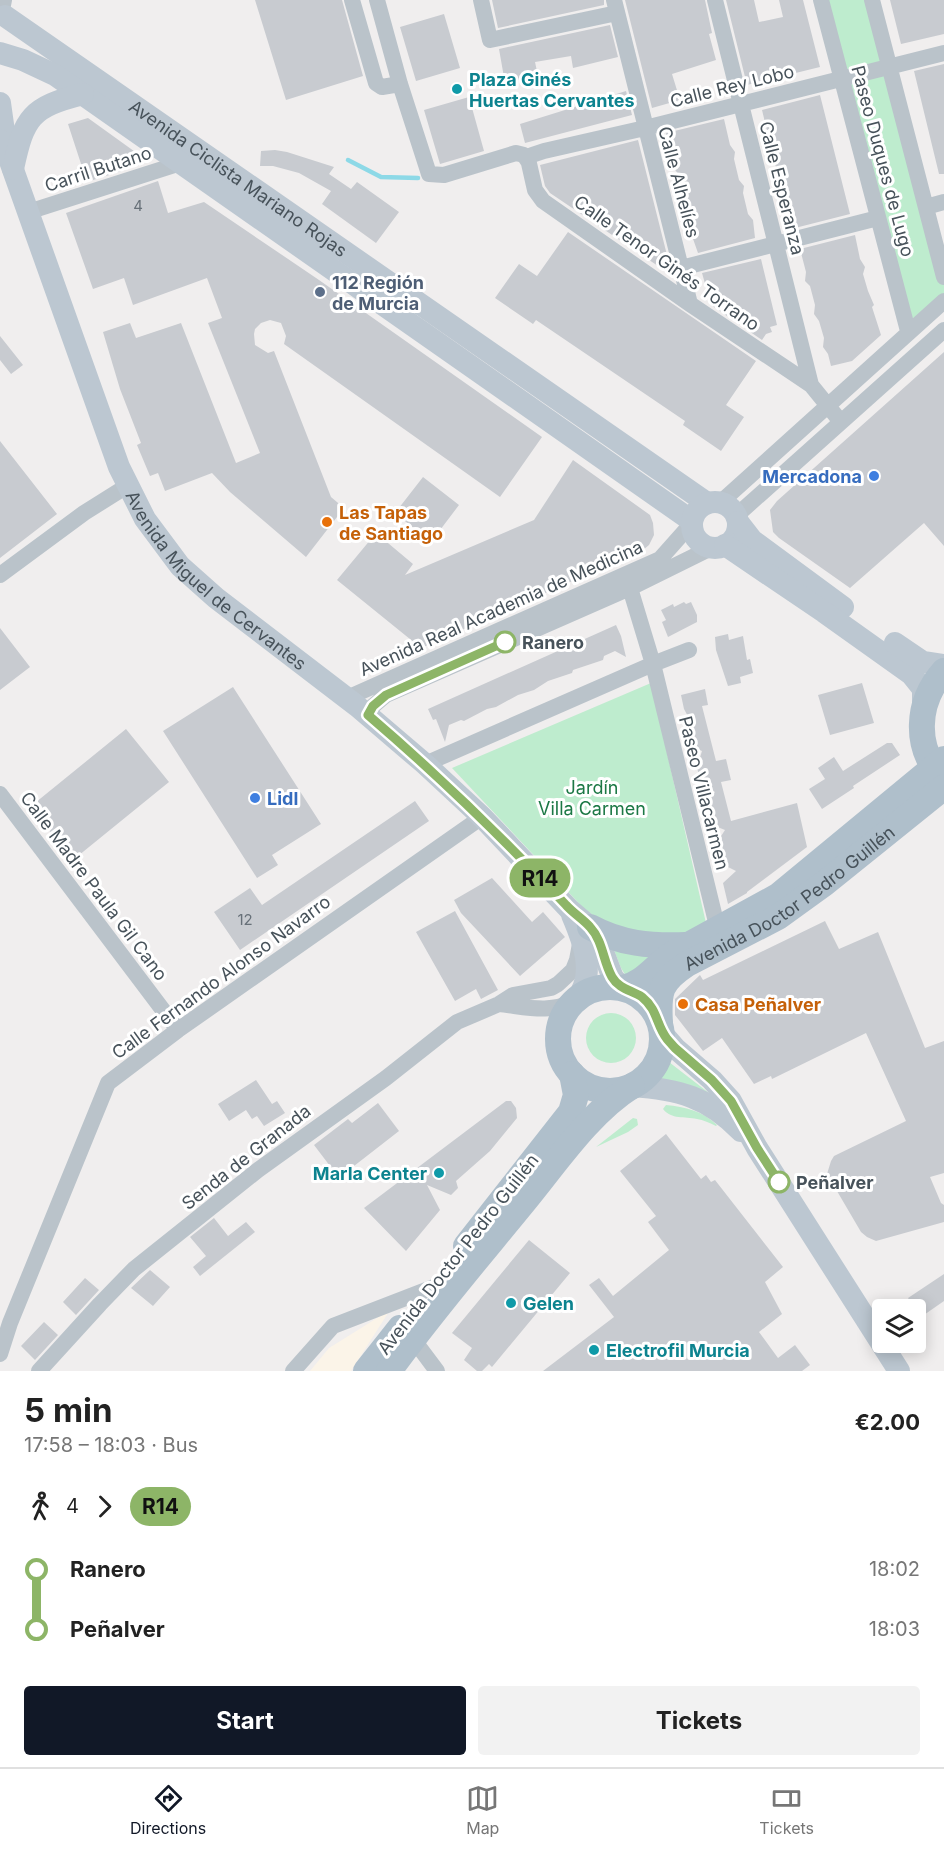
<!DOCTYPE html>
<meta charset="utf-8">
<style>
body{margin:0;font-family:Inter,sans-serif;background:#f2f2f2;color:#222;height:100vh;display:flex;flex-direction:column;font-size:22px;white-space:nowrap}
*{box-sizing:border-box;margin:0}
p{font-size:20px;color:#767676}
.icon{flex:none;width:33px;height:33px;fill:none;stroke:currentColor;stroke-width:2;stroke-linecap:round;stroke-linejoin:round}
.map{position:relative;height:1371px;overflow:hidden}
.side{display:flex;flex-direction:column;background:#fff;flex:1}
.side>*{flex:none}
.badge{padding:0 12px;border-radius:20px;font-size:21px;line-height:39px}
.controls{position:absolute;left:872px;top:1299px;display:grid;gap:12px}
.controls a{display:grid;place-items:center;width:54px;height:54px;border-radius:6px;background:#fff;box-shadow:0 3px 15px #0003;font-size:30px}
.map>.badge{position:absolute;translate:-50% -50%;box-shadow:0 0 0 3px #fff}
.legs{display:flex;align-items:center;gap:9px;height:66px;padding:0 24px;font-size:20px}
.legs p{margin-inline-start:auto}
.headline{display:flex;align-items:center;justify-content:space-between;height:102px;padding:0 24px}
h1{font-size:33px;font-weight:700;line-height:45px}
.action{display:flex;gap:12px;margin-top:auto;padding:12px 24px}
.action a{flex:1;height:69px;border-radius:6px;background:#111827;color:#fff;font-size:24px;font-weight:700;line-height:69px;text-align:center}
.action a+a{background:#f2f2f2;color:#222}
ul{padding:0 24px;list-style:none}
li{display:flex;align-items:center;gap:21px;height:60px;font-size:22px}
li i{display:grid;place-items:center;width:9px;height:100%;margin:0 8px;background:currentColor}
li i::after{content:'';width:15px;height:15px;margin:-8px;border:4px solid;border-radius:50%;background:#fff}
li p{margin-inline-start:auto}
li:first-child i{background:linear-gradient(#0000 50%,currentColor 0)}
li:last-child i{background:linear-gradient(currentColor 50%,#0000 0)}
.tab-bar{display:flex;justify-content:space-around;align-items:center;height:84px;border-top:2px solid #e0e0e0;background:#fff;font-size:16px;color:#767676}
.tab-bar a{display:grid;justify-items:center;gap:3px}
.tab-bar .selected{color:#111827}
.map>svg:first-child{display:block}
.commercial{fill:#fbf4e8}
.green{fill:#beecce}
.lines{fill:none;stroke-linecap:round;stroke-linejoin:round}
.stream{stroke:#8dd9e7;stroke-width:4.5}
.building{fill:#c8cbd0}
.street{stroke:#bac3ca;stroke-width:16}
.secondary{stroke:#bcc7d1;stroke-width:22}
.primary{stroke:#afbfcb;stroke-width:26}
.line-1-casing{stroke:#fff;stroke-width:14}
.line-1{stroke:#8db567;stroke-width:9}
.culture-dot{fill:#0f9aa8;stroke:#fff;stroke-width:2}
.service-dot{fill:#5c6f8a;stroke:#fff;stroke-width:2}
.shop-dot{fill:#3f7fe0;stroke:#fff;stroke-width:2}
.food-dot{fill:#e8710a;stroke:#fff;stroke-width:2}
.stop-1-dot{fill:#fff;stroke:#8db567;stroke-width:3}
.labels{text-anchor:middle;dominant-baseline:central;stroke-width:6;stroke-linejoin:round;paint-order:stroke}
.number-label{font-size:15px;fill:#677078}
.culture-label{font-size:18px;font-weight:bold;fill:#0d838f;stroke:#fff;text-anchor:start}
.street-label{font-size:18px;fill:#47525a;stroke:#fff}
.service-label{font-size:18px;font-weight:bold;fill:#4e5e75;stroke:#fff;text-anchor:start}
.shop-label{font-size:18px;font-weight:bold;fill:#366cbe;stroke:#fff;text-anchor:end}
.food-label{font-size:18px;font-weight:bold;fill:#c56008;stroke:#fff;text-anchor:start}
.stop-label{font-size:18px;font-weight:bold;fill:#47525a;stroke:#fff;text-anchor:start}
.park-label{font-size:18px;fill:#1c7845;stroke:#fff}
</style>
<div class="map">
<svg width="944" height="1371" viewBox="0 0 944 1371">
<rect width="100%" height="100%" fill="#f0eeee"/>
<!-- commercial -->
<path class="commercial" d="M 390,1310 L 351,1371 L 310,1371 L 329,1348 Z"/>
<!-- green -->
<path class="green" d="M 821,0 L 872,0 L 944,277 L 944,301 L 908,331 Z
M 651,683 L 706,923 L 687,934 L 637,937 L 587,912 L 452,768 Z
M 614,950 L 658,951 L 629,981 L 621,968 Z
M586 1038a25 25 0 1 1 50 0a25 25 0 1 1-50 0Z
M 669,1062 L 718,1100 L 659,1082 Z
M 666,1105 C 685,1107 703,1111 717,1125 L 716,1126 C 710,1123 703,1120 697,1119 C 684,1116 672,1120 663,1109 Z
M 633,1118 L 637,1119 L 638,1125 L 628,1132 L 596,1147 Z"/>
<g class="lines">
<!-- stream -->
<path class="stream" d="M 348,160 L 381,177 L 418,178"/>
</g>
<!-- building -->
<path class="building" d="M 255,0 L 342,0 L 363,76 L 286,100 Z
M 492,0 L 604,0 L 604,5 L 498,28 Z
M 625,0 L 705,0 L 712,33 L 709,34 L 716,60 L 672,74 L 680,100 L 652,108 Z
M 726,0 L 754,0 L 759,22 L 783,17 L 779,0 L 803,0 L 820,67 L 747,85 Z
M 890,0 L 944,0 L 944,34 L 901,44 Z
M 444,14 L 460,68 L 416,81 L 400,27 Z
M 610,25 L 618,57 L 573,68 L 571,56 L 535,62 L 538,76 L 505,83 L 499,49 Z
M 944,64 L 944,174 L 939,174 L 914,71 Z
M 626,91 L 632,115 L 525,143 L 520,124 Z
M 820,95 L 850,214 L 791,229 L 762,110 Z
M 469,97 L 484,151 L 440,164 L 424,110 Z
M 88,118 L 138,154 L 118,161 L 122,171 L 93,180 L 89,171 L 84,173 L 68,124 Z
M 724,119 L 730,145 L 735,152 L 734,159 L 739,180 L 744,186 L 743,193 L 748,214 L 753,220 L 755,238 L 698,253 L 692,236 L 693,229 L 687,208 L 683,202 L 683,195 L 678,174 L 674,168 L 673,164 L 679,146 L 670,147 L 666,133 Z
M 638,140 L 669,263 L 658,266 L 550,193 L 545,186 L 540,165 Z
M 275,150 L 287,152 L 334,167 L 329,174 L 351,189 L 357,182 L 399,212 L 376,243 L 322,204 L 331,191 L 299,173 L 273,166 L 260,166 L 261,151 Z
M 158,181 L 168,213 L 204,202 L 319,280 L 542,437 L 500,497 L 284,344 L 286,336 L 281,323 L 270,320 L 261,323 L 255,329 L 254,334 L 255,345 L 268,353 L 274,351 L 331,497 L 344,508 L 306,557 L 230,492 L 212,473 L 165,491 L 158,473 L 150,476 L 137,445 L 141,443 L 120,389 L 103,332 L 130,323 L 136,338 L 181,323 L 236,463 L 260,453 L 208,323 L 222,318 L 207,278 L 133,305 L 124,278 L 93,289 L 66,213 Z
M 568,232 L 756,361 L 726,405 L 744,417 L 721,451 L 683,425 L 685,421 L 536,320 L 533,324 L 495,298 L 519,264 L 537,276 Z
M 855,235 L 860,259 L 865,267 L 863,274 L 868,291 L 874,305 L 872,307 L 881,335 L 852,361 L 831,366 L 828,354 L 823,347 L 824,338 L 819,321 L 814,314 L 815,305 L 810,286 L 805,281 L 806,272 L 800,249 Z
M 761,259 L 777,325 L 770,327 L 772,332 L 766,334 L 762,340 L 711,305 L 702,273 Z
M 0,336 L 23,365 L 11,374 L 0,360 Z
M 944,352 L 944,546 L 924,523 L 850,588 L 779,538 L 773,532 L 770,510 L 777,501 Z
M 0,441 L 57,514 L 0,558 Z
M 573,460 L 650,515 L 653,523 L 654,535 L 649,545 L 643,550 L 421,648 L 337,580 L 376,533 L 413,564 L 405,575 L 534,520 Z
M 423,477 L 459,505 L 431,542 L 395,513 Z
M 684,602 L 686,604 L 691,602 L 697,615 L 697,622 L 668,637 L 662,622 L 666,620 L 661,610 L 673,604 L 674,607 Z
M 616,625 L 621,636 L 626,657 L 615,651 L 604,656 L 603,660 L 573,670 L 572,673 L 548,681 L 534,690 L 518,695 L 496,707 L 487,709 L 464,721 L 461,720 L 449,725 L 445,742 L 436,719 L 433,720 L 428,709 Z
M 0,628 L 30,667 L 0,690 Z
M 728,634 L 729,640 L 743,636 L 747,660 L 750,659 L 753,673 L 740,677 L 741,683 L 728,686 L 716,650 L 715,637 Z
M 862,683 L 874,723 L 830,735 L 818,695 Z
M 233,687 L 321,824 L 272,855 L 278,865 L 257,878 L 163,731 Z
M 705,689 L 708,705 L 702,706 L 716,761 L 726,759 L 731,780 L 721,782 L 731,821 L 797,803 L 807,847 L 747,892 L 747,893 L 728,904 L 723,883 L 736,871 L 720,863 L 716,844 L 725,830 L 710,824 L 706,806 L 715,792 L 701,785 L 697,767 L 702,751 L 692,747 L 688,729 L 691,722 L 684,709 L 681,695 Z
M 126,729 L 169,782 L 73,860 L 30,807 Z
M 887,743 L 892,743 L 900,755 L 853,786 L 854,788 L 822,809 L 809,789 L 825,779 L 818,768 L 834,757 L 843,771 Z
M 415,801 L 429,821 L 240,950 L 214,912 L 250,888 L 262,905 Z
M 492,878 L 532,922 L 543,912 L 565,937 L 520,976 L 461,913 L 454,900 Z
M 455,911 L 498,990 L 481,999 L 476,989 L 455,1001 L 416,932 Z
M 825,921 L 839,949 L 878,932 L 925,1048 L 944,1041 L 944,1173 L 930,1177 L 941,1203 L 944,1205 L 944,1222 L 876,1241 L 867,1237 L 861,1232 L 827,1174 L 831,1161 L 834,1156 L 906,1121 L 866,1033 L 772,1079 L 771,1076 L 754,1084 L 722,1038 L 703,1051 L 675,1015 L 675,999 L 700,975 L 703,980 Z
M 256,1080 L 272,1104 L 277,1101 L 285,1113 L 264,1126 L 257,1116 L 252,1119 L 246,1110 L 229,1121 L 218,1104 Z
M 506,1101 L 511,1101 L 516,1108 L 517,1118 L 490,1151 L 456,1181 L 458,1188 L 451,1195 L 427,1185 L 440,1210 L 406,1251 L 364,1208 Z
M 378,1103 L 399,1131 L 336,1180 L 327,1169 L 330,1166 L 314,1145 L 348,1119 L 352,1123 Z
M 666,1134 L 701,1179 L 706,1175 L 711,1182 L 715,1180 L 783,1267 L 765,1282 L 782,1314 L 759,1332 L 778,1358 L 795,1345 L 810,1365 L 802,1371 L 543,1371 L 614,1317 L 589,1285 L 599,1278 L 613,1296 L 669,1250 L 648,1222 L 656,1216 L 620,1171 Z
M 214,1218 L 228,1236 L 246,1222 L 255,1232 L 200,1276 L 193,1267 L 206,1256 L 190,1237 Z
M 529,1240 L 570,1273 L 492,1367 L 489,1364 L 482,1371 L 477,1371 L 464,1360 L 472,1348 L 452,1333 Z
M 150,1270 L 170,1287 L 153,1306 L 131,1288 Z
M 944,1274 L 944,1301 L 921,1317 L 908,1298 Z
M 85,1278 L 99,1290 L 76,1315 L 63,1302 Z
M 44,1322 L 58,1335 L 35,1360 L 21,1346 Z"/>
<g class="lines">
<!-- street -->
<path class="street" d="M 352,0 L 376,83 L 382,87 L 400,84
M 377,0 L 400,84 L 429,174 L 444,175 L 516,153 L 524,155 L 528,161
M 481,0 L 490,40 L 617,13
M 614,0 L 690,304
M 715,0 L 811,385
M 821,0 L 908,331
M 872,0 L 944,277
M 3,5 L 4,0
M 926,207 L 944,202
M 28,212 L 181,163
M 681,268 L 878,218
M 841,422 L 811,385 L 690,304 L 543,201 L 535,190 L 528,159 L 532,155 L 544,151 L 645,128 L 944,53
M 721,502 L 944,301
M 737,515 L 944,330
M 0,575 L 84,513 L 127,486
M 630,588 L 653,664 L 718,930
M 347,698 L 660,559 L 692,523
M 367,715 L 373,706 L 386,695 L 630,588 L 713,547
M 425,764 L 653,664 L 689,650
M 0,794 L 178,1030
M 499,1004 C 527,1007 549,1014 575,1001
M 413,1339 L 437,1371
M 0,1354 L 10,1323 L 108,1083 L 178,1030 L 482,817
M 39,1371 L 100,1304 L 134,1269 L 258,1170 L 386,1078 L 457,1022 L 499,1004 L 513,995 L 551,988 L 558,984 L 573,970 L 577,960 L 580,944
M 293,1371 L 333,1326 L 434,1287"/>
<!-- secondary -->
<g class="secondary">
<path id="s1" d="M 5,16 L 707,503"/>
<path d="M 0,53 L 23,60 L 55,75 L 692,521"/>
<path d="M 0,103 L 7,153"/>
<path id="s2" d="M 0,140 L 7,153 L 119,467 L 145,519 L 180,566 L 216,598 L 357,706 L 425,764 L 482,817 L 569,909 L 590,927 L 600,944 L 613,978 L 623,988"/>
<path d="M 13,169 C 24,117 31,107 83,94"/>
<circle cx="715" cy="525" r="23"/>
<path d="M 738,522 L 752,540 L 843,607"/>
<path d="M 725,545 L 824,612 L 911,674 L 923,689 L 923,712"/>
<path d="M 895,643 L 923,662 L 944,665"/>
<path d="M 572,915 C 584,943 597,976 575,1001"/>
<path d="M 662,1033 L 675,1048 L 712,1080 L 731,1101 L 757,1148 L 899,1371"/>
<path d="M 632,1086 C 678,1089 708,1097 741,1131"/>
</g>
<!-- primary -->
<g class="primary">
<path d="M 944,779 C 913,749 916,702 944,671"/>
<path d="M 590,927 C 621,944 650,946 685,945"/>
<circle cx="610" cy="1039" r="52"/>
<path d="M 623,988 C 644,984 656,964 674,953 L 778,896 L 944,759"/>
<path id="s3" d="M 660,1023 C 658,991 660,982 687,964 L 778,917 L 825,883 L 944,787"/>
<path d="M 466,1246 L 571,1112 L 576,1095 L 572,1074"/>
<path d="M 366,1371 L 400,1328"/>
<path d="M 389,1371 C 431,1313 478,1258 523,1203 C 556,1163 589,1113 632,1086"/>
</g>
</g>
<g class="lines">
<!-- line-1 casing -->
<g class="line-1-casing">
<path id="line-1" d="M 505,642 L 386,695 L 373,706 L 368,715 C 438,775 503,838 566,905 C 573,913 583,919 590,927 C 603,941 603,961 612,977 C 619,989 631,990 642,997 C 658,1010 656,1025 667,1039 L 675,1048 L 712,1080 L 731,1101 L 757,1148 L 779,1182"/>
</g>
<!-- line-1 -->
<use href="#line-1" class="line-1"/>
</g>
<!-- markers -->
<g class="culture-dot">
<circle cx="457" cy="89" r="6"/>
<circle cx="439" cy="1173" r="6"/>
<circle cx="511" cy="1303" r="6"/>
<circle cx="594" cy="1350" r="6"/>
</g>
<circle class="service-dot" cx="320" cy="292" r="6"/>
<g class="shop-dot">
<circle cx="874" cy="476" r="6"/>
<circle cx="255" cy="798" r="6"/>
</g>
<g class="food-dot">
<circle cx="327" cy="522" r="6"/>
<circle cx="683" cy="1004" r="6"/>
</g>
<g class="stop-1-dot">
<circle cx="505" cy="642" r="10"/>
<circle cx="779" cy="1182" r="10"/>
</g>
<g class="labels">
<!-- number labels -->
<g class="number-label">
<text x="138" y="205">4</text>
<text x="245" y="919">12</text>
</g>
<!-- culture labels -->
<g class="culture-label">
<text x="469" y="79">Plaza Ginés<tspan x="469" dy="21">Huertas Cervantes</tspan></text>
<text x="427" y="1173" text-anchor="end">Marla Center</text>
<text x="523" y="1303">Gelen</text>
<text x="606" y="1350">Electrofil Murcia</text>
</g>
<!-- street labels -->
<g class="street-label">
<text transform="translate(732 86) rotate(-14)">Calle Rey Lobo</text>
<text transform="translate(883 161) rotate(75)">Paseo Duques de Lugo</text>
<text transform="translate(98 169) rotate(-18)">Carril Butano</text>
<text stroke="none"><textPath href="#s1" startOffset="284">Avenida Ciclista Mariano Rojas</textPath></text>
<text transform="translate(679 182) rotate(75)">Calle Alhelíes</text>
<text transform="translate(782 188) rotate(76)">Calle Esperanza</text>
<text transform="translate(667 263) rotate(35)">Calle Tenor Ginés Torrano</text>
<text stroke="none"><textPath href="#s2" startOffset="500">Avenida Miguel de Cervantes</textPath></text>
<text transform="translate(501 608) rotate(-24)">Avenida Real Academia de Medicina</text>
<text transform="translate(704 793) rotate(76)">Paseo Villacarmen</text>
<text transform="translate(94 886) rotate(53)">Calle Madre Paula Gil Cano</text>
<text stroke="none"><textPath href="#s3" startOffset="192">Avenida Doctor Pedro Guillén</textPath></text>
<text transform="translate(221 977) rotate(-36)">Calle Fernando Alonso Navarro</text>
<text transform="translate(246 1157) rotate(-38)">Senda de Granada</text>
<text transform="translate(458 1254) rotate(-52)">Avenida Doctor Pedro Guillén</text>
</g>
<!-- service labels -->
<g class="service-label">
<text x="332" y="282">112 Región<tspan x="332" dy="21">de Murcia</tspan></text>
</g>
<!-- shop labels -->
<g class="shop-label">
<text x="862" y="476">Mercadona</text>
<text x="267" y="798" text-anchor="start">Lidl</text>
</g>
<!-- food labels -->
<g class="food-label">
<text x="339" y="512">Las Tapas<tspan x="339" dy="21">de Santiago</tspan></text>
<text x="695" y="1004">Casa Peñalver</text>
</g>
<!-- stop labels -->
<g class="stop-label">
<text x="522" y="642">Ranero</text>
<text x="796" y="1182">Peñalver</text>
</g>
<!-- park labels -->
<g class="park-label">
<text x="592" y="787">Jardín<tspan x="592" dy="21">Villa Carmen</tspan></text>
</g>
</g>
</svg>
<div class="controls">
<a><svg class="icon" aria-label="layers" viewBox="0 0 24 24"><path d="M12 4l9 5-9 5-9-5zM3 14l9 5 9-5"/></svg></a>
</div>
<b class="badge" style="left:540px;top:878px;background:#8db567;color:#111">R14</b>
</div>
<section class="side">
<div class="headline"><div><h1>5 min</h1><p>17:58 – 18:03 · Bus</p></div><b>€2.00</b></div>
<div class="legs"><svg class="icon" aria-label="walk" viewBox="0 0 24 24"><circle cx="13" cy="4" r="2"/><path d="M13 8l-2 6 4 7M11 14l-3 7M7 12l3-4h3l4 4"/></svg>4<svg class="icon" aria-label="forward" viewBox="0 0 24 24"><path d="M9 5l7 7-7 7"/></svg><b class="badge" style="background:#8db567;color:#111">R14</b></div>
<ul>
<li><i style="color:#8db567"></i><b>Ranero</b><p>18:02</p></li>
<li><i style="color:#8db567"></i><b>Peñalver</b><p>18:03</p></li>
</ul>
<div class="action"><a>Start</a><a>Tickets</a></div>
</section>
<nav class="tab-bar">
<a class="selected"><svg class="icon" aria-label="directions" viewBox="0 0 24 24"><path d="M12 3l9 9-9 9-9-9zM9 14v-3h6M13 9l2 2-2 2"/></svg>Directions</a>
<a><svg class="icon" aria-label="map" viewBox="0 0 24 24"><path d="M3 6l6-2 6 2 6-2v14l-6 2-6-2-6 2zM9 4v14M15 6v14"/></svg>Map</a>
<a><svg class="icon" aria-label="tickets" viewBox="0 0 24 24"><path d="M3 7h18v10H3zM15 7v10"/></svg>Tickets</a>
</nav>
